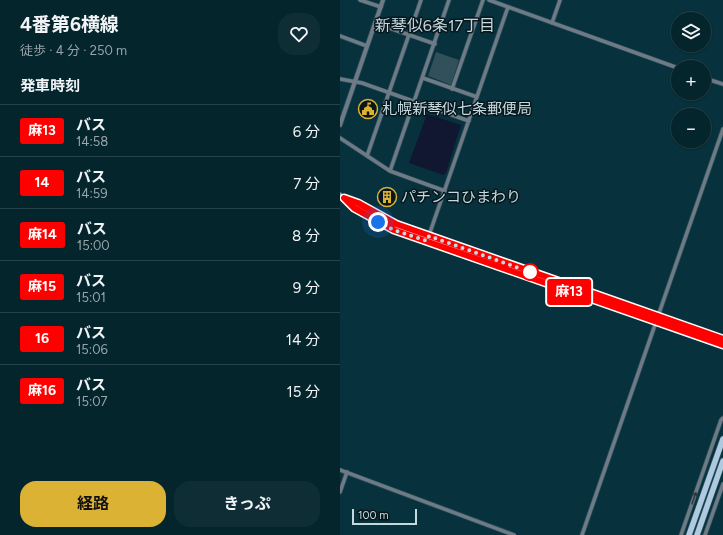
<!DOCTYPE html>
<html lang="ja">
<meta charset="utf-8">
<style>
body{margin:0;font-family:Figtree,"Noto Sans JP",sans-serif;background:#0e2d35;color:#f1f3f6;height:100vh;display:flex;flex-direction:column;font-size:15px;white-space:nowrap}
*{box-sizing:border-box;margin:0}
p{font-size:13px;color:#97a5aa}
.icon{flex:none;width:22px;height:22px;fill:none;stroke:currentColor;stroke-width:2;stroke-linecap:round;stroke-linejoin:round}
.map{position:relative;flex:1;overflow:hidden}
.details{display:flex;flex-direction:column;background:#05252d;width:340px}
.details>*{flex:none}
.badge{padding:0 8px;border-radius:3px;font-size:14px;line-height:26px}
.fabs{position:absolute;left:331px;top:12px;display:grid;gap:8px}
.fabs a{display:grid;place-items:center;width:40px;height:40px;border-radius:50%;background:#05252d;box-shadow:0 1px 3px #0004,0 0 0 1px #264249;font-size:20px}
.scale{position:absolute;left:12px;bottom:10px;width:65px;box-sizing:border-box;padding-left:4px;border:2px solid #c3d8df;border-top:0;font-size:11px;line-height:14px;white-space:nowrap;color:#c3d8df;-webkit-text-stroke:3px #07171c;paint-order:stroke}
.you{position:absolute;width:20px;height:20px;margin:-10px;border:3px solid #fff;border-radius:50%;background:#1a73e8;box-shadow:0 0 0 6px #1a73e833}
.map>.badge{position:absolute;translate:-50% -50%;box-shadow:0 0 0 2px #fff}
h2{padding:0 20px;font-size:15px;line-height:36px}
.round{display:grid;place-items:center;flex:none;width:42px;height:42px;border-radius:16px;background:#0e2d35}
.summary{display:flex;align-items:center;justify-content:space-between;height:68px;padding:0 20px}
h1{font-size:19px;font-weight:700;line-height:30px}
.button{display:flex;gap:8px;margin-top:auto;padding:8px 20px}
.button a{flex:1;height:46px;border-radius:16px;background:#dbb233;color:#111;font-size:16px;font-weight:700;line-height:46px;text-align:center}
.button a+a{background:#0e2d35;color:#f1f3f6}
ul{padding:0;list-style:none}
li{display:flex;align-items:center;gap:12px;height:52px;padding:0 20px;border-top:1px solid #264249}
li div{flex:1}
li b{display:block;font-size:15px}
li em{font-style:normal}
li .badge{min-width:44px;font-weight:700;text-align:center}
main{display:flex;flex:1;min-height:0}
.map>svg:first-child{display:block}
.green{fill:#325059}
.water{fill:#121731}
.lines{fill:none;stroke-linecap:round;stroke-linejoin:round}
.minor-casing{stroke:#294f59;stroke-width:5}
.tertiary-casing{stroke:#294f59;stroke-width:5.5}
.secondary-casing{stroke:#294f59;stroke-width:6}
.primary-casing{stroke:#294f59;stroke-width:7}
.minor{stroke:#6e7a86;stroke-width:3.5}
.tertiary{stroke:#6e7a86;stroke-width:4}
.secondary{stroke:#92a6b9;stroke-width:4.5}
.primary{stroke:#afc9e1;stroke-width:5.5}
.oneway{stroke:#2b3a41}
.line-casing{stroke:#fff;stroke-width:9}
.line{stroke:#f00;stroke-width:6}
.walk{stroke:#c3d8df;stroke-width:4;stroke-dasharray:0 7.2}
.stop-dot{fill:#fff;stroke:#f00;stroke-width:2}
.labels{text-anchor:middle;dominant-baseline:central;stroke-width:3;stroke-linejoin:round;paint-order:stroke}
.poi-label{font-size:15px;fill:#c3d8df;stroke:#07171c;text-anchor:start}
.neighbourhood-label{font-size:16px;fill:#c3d8df;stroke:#07171c}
</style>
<main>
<section class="details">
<div class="summary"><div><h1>4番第6横線</h1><p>徒歩 · 4 分 · 250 m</p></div><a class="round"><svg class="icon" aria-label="heart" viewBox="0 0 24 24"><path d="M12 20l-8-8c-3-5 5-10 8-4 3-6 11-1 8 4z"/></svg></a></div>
<h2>発車時刻</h2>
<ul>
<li><span class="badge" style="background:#f00;color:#fff">麻13</span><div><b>バス</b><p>14:58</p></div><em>6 分</em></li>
<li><span class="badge" style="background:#f00;color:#fff">14</span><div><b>バス</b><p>14:59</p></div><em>7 分</em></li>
<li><span class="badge" style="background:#f00;color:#fff">麻14</span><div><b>バス</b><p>15:00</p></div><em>8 分</em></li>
<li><span class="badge" style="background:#f00;color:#fff">麻15</span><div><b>バス</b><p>15:01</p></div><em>9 分</em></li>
<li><span class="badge" style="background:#f00;color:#fff">16</span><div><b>バス</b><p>15:06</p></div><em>14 分</em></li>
<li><span class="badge" style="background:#f00;color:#fff">麻16</span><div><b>バス</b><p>15:07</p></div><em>15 分</em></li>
</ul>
<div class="button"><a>経路</a><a>きっぷ</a></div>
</section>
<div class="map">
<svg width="383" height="535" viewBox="0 0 383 535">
<rect width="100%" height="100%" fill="#07313c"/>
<!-- green -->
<path class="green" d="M 96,52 L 119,60 L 111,85 L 88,76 Z"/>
<!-- water -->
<path class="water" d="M 87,114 L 121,125 L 106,173 L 103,175 L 69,163 Z"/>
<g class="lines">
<!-- minor casing -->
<g class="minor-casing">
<path id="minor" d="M 20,0 L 41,7
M 149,0 L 338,68
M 35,23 L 95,44
M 212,23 L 220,0
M 0,36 L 27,46
M 83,78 L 137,97
M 364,78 L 383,84
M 0,79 L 22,83 L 129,121
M 112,89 L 143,0
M 0,138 L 50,171 L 105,191
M 27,156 L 81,0
M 50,171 L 109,0
M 87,241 L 168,7
M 0,470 L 174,535
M 0,492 L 7,472
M 242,535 L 383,129
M 341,535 L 381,420 L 383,418
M 365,535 L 383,484"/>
</g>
<!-- tertiary casing -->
<g class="tertiary-casing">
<path id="tertiary" d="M 0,125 L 43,0"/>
</g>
<!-- secondary casing -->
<g class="secondary-casing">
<path id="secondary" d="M 0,195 L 14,208 L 54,230 L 383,345
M 7,199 L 56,225 L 383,339"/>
</g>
<!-- primary casing -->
<g class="primary-casing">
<path id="primary" d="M 349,535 L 383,439
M 357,535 L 383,461"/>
</g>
<!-- minor -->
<use href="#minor" class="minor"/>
<!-- tertiary -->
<use href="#tertiary" class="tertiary"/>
<!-- secondary -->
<use href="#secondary" class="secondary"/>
<!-- primary -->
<use href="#primary" class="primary"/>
</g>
<!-- one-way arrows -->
<defs><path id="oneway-shaft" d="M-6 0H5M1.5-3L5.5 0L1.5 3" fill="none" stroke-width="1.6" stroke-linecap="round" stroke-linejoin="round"/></defs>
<use class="oneway" href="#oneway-shaft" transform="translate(354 498) rotate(-71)"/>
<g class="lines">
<!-- line casing -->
<g class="line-casing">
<path id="line" d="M 383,339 L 56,224 L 18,203 L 4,198 L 14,208 L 54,230 L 383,345"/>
</g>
<!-- line -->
<use href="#line" class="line"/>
<!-- walk -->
<path class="walk" d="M 38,222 L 54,230 L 87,241 L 89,236 L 190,272"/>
</g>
<!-- icons -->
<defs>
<g id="civic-ring" transform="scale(1)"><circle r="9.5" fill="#07171c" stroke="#dbb233" stroke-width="1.5"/><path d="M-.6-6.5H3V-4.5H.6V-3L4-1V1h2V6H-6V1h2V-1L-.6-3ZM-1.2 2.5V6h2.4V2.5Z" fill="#dbb233"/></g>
<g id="building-ring" transform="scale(1)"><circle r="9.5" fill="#07171c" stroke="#dbb233" stroke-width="1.5"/><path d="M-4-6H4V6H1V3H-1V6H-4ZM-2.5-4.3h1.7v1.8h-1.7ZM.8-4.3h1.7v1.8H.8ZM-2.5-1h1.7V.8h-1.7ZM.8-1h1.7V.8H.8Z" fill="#dbb233"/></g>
</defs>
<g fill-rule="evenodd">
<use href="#civic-ring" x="28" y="109"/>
<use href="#building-ring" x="47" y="197"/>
</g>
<!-- markers -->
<circle class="stop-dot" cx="190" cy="272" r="8"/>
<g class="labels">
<!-- poi labels -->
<g class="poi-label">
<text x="42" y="109">札幌新琴似七条郵便局</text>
<text x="61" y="197">パチンコひまわり</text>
</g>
<!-- neighbourhood labels -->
<g class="neighbourhood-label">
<text x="95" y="25">新琴似6条17丁目</text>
</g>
</g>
</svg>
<div class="fabs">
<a><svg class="icon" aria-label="layers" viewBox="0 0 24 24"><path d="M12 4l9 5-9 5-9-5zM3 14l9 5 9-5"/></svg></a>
<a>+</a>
<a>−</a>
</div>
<div class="scale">100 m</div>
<div class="you" style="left:38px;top:222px"></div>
<b class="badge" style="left:229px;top:292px;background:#f00;color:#fff">麻13</b>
</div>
</main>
